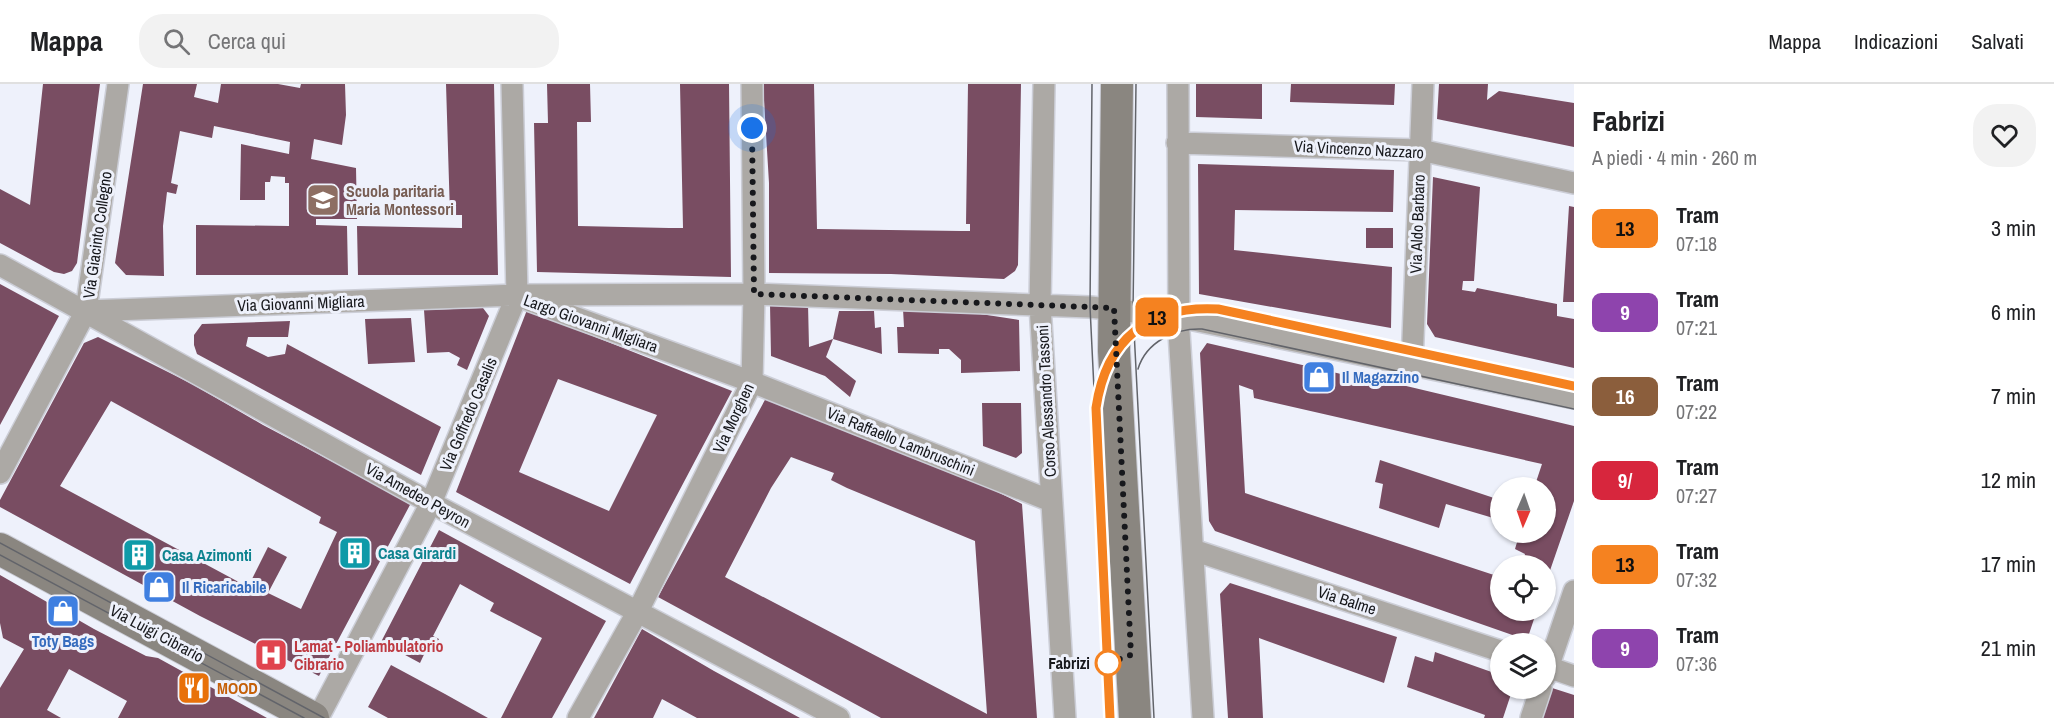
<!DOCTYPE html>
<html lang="it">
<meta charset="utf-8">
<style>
body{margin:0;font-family:"Archivo Narrow",sans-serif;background:#f2f2f2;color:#202124;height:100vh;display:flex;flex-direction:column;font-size:22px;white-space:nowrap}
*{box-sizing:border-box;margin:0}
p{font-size:20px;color:#757577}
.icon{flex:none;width:33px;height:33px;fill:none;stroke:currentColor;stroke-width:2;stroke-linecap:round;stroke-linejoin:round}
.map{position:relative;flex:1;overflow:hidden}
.details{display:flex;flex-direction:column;background:#fff;width:480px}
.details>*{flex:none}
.badge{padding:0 12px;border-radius:9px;font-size:21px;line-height:39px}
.needle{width:39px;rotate:182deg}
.buttons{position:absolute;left:1490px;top:393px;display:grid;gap:12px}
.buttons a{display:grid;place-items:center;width:66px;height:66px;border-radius:50%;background:#fff;box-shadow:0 2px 4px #0004;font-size:30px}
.you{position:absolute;width:30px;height:30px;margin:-15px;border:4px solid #fff;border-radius:50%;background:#1a73e8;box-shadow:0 0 0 9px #1a73e833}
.map>.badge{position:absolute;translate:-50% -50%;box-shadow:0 0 0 3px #fff}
.round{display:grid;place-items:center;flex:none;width:63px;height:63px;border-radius:24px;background:#f2f2f2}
.overview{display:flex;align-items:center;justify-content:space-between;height:102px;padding:0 18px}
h1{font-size:28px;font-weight:800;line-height:45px}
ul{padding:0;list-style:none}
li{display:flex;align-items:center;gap:18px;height:84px;padding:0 18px}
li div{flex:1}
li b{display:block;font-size:22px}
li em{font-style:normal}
li .badge{min-width:66px;font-weight:700;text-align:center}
header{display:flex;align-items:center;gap:36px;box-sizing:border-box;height:84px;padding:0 30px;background:#fff;border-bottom:2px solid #e0e0e0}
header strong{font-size:28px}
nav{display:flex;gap:33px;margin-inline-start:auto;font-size:21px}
.search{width:420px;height:54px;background:#f2f2f2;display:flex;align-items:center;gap:15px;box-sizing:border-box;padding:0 21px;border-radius:24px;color:#757577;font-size:22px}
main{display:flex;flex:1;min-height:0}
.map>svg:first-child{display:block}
.building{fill:#794d62;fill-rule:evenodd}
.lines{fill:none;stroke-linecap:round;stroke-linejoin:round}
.street-casing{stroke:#ccced7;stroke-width:24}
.secondary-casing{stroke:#ccced7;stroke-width:34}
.street{stroke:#aca9a5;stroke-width:21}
.secondary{stroke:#8a8680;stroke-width:32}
.tram{stroke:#62646a;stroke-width:1.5}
.line-casing{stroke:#fff;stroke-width:14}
.line{stroke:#f58220;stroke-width:9}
.walk{stroke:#17181c;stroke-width:6;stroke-dasharray:0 10.8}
.stop-dot{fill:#fff;stroke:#f58220;stroke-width:3}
.labels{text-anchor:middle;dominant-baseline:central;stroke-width:6;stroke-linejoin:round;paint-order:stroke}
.street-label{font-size:16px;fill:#17181c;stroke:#eef1fb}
.education-label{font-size:16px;font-weight:bold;fill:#785e54;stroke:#eef1fb;text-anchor:start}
.shop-label{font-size:16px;font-weight:bold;fill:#366cbe;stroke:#eef1fb;text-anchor:start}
.culture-label{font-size:16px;font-weight:bold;fill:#0d838f;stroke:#eef1fb;text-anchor:start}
.health-label{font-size:16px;font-weight:bold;fill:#be3a42;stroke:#eef1fb;text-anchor:start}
.stop-label{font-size:16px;font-weight:bold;fill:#17181c;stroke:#eef1fb;text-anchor:end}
.food-label{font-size:16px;font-weight:bold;fill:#c56008;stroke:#eef1fb;text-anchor:start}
</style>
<header>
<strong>Mappa</strong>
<div class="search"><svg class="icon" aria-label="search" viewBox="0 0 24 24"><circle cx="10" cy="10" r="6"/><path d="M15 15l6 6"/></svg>Cerca qui</div>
<nav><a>Mappa</a><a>Indicazioni</a><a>Salvati</a></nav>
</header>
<main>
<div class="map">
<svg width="1574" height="634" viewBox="0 0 1574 634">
<rect width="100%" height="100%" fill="#eef1fb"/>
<!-- building -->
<path class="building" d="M 43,0 L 100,0 L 77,179 L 72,187 L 64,190 L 54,188 L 0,159 L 0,105 L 30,121 Z
M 143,0 L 197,0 L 194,13 L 218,19 L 221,0 L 278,0 L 300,4 L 301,0 L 345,0 L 346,31 L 342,61 L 314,55 L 311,75 L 356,84 L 357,135 L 316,135 L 316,141 L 347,142 L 348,191 L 196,191 L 196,141 L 289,142 L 289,99 L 285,99 L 285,93 L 271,92 L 270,98 L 265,98 L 265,116 L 240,116 L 241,60 L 289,70 L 290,58 L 214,42 L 212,54 L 180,47 L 171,99 L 178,101 L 176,110 L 167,108 L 163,142 L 164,192 L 126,191 L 115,179 Z
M 446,0 L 494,0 L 498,191 L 358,191 L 357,142 L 462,144 L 462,131 L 450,131 Z
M 547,0 L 590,0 L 591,38 L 577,38 L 578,142 L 669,144 L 683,144 L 680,0 L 729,0 L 731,193 L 537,188 L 534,39 L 548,39 Z
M 763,0 L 814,0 L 817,145 L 961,147 L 970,147 L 970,140 L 966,140 L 968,0 L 1021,0 L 1018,181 L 1015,187 L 1004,195 L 891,190 L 769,189 L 769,99 Z
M 1196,0 L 1262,0 L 1262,35 L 1196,33 Z
M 1291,0 L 1395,0 L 1394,21 L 1290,18 Z
M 1439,0 L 1488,0 L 1487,16 L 1499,7 L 1574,19 L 1574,63 L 1437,35 Z
M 1198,80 L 1394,86 L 1393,128 L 1235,126 L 1234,166 L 1392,183 L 1391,244 L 1199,210 Z
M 1433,93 L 1480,103 L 1474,197 L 1463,197 L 1462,206 L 1475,208 L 1477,204 L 1557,220 L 1557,232 L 1574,235 L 1574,284 L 1435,253 L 1427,240 Z
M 1569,122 L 1574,123 L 1574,218 L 1563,218 Z
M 1366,144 L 1393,144 L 1393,164 L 1366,164 Z
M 0,200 L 59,232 L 0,341 Z
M 770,220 L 808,220 L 809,263 L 833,255 L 826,273 L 856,297 L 850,313 L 825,292 L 771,272 Z
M 483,224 L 489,232 L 467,286 L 457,281 L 460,274 L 449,268 L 427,269 L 424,226 Z
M 903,225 L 948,225 L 1019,236 L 1020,287 L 961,289 L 961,276 L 949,265 L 939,265 L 939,270 L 898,269 L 897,243 L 904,243 Z
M 527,226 L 732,307 L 630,500 L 456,408 ZM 558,295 L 657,331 L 609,427 L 519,388 Z
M 839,227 L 874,227 L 875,244 L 881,243 L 882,270 L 833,255 Z
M 411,234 L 415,278 L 368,280 L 365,235 Z
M 290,237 L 288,253 L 248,253 L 246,262 L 268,273 L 285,270 L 287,260 L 441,343 L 421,391 L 197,270 L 194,261 L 194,251 L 202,240 Z
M 98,253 L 192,300 L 263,341 L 411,419 L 319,592 L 200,532 L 0,423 L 0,416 L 84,259 ZM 111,317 L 321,433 L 319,439 L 337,448 L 301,525 L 268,509 L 287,473 L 268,463 L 248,503 L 60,402 Z
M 1207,259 L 1367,296 L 1381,296 L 1574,342 L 1574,417 L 1545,501 L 1545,482 L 1522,482 L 1525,470 L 1515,465 L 1520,448 L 1545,448 L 1545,404 L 1534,404 L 1542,380 L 1254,314 L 1253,306 L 1239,301 L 1245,409 L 1500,493 L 1500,526 L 1537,526 L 1527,556 L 1215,447 L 1209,437 L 1200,269 Z
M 766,314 L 948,384 L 1022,420 L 1037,634 L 881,634 L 658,513 ZM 791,373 L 834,389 L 831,396 L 847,404 L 975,457 L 987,630 L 725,493 L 771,404 Z
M 982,319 L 1021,319 L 1022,369 L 1016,374 L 983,362 Z
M 1380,376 L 1500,416 L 1500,436 L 1446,420 L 1439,444 L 1379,424 L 1383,400 L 1375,398 Z
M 439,446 L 606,537 L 552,634 L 501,634 L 542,554 L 490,527 L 494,519 L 460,500 L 433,552 L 439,555 L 435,563 L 429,560 L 420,579 L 381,558 Z
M 0,491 L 94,545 L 146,572 L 158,574 L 267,634 L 118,634 L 127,617 L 69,585 L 47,626 L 61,634 L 0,634 L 0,604 L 24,565 L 3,554 L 0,539 Z
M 1230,499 L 1397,553 L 1384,599 L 1259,554 L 1263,634 L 1228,634 L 1220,510 Z
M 642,545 L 714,587 L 800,634 L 697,634 L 662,615 L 653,634 L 594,634 Z
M 1435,568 L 1500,591 L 1500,604 L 1513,604 L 1503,634 L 1484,634 L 1485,631 L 1407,603 L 1415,572 L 1433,578 Z
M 391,581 L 445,610 L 488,634 L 388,634 L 368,623 Z
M 1549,603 L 1574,611 L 1574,634 L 1538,634 Z"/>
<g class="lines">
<!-- street casing -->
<g class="street-casing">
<path id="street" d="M 1044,0 L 1040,221 L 1065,634
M 1178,0 L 1179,248 L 1203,634
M 1177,59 L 1420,66 L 1574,99
M 0,181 L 431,419 L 839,634
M 528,216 L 752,298 L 1051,417
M 86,227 L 517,211 L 754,210 L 1090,223 L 1179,233 L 1574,314
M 1412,280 L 1423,0
M 0,389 L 86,227 L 118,0
M 1193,466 L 1500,567
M 1545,582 L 1574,592
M 1545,593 L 1574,507
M 318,634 L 431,419 L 517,211 L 512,0
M 578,634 L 638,527 L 752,298 L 754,210 L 752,0
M 1531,634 L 1541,604"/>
</g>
<!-- secondary casing -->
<g class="secondary-casing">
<path id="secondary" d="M 1117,0 L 1114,267 L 1135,634
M 0,465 L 313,634"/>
</g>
<!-- street -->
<use href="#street" class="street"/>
<!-- secondary -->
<use href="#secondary" class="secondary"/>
<!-- tram -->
<path class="tram" d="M 1092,0 L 1090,223 L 1110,634
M 1136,0 L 1133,227 L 1154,634
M 1138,285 C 1146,258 1175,244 1202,245 L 1574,325
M 1099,306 C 1114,246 1159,221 1218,225 L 1574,302
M 0,459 L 324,634
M 0,471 L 304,634"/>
</g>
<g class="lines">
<!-- line casing -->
<g class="line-casing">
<path id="line" d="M 1110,634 L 1096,324 C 1106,255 1149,221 1218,225 L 1574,302"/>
</g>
<!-- line -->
<use href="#line" class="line"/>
<!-- walk -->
<path class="walk" d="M 752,44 L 754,210 L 1114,224 L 1131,571 L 1108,579"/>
</g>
<!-- icons -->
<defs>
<g id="school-square" transform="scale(1.725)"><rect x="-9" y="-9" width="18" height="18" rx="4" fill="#8d6e63" stroke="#eef1fb"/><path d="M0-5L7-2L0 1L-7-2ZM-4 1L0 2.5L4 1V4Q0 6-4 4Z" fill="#fff"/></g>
<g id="shop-square" transform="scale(1.725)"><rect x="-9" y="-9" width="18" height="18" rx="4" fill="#3f7fe0" stroke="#eef1fb"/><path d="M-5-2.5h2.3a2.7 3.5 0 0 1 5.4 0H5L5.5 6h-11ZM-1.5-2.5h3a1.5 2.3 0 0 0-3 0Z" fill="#fff"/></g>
<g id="building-square" transform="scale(1.725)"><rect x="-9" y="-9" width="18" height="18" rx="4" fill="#0f9aa8" stroke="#eef1fb"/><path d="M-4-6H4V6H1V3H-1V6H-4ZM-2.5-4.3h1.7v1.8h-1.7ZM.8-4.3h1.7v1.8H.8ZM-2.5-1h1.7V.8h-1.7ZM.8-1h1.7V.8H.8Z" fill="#fff"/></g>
<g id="hospital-square" transform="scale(1.725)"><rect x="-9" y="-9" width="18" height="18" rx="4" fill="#e0444e" stroke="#eef1fb"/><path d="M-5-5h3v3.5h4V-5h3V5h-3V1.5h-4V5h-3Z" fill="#fff"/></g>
<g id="restaurant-square" transform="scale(1.725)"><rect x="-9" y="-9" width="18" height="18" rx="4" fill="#e8710a" stroke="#eef1fb"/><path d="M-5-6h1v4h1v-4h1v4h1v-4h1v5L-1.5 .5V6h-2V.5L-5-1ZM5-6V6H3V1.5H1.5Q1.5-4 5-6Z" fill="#fff"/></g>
</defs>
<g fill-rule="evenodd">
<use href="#school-square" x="323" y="116"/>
<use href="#shop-square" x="1319" y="293"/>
<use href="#building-square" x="355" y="469"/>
<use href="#building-square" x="139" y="471"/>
<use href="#shop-square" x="159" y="503"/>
<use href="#shop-square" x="63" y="527"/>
<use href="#hospital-square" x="271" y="571"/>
<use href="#restaurant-square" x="194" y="604"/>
</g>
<!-- markers -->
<circle class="stop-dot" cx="1108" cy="579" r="12"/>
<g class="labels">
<!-- street labels -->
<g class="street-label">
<text transform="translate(1359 65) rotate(3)">Via Vincenzo Nazzaro</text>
<text transform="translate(1417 140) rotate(-88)">Via Aldo Barbaro</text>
<text transform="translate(97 151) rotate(-82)">Via Giacinto Collegno</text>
<text transform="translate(301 219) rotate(-2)">Via Giovanni Migliara</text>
<text transform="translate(591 239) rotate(20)">Largo Giovanni Migliara</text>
<text transform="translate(1046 317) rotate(-93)">Corso Alessandro Tassoni</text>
<text transform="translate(468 330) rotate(-67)">Via Goffredo Casalis</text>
<text transform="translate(733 334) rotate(-65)">Via Morghen</text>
<text transform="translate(901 357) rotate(22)">Via Raffaello Lambruschini</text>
<text transform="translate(418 411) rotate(29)">Via Amedeo Peyron</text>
<text transform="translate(1347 516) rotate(18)">Via Balme</text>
<text transform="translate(157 549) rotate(28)">Via Luigi Cibrario</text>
</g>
<!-- education labels -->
<g class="education-label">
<text x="346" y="107">Scuola paritaria<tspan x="346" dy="18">Maria Montessori</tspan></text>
</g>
<!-- shop labels -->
<g class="shop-label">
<text x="1342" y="293">Il Magazzino</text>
<text x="182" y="503">Il Ricaricabile</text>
<text x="63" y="557" text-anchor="middle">Toty Bags</text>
</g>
<!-- culture labels -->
<g class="culture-label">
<text x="378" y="469">Casa Girardi</text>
<text x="162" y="471">Casa Azimonti</text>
</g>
<!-- health labels -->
<g class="health-label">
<text x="294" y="562">Lamat - Poliambulatorio<tspan x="294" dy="18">Cibrario</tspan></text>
</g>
<!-- stop labels -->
<g class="stop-label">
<text x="1090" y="579">Fabrizi</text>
</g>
<!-- food labels -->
<g class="food-label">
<text x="217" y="604">MOOD</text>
</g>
</g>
</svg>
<div class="buttons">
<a><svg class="needle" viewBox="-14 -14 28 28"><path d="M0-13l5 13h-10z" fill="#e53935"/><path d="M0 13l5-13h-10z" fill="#757577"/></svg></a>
<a><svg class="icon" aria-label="locate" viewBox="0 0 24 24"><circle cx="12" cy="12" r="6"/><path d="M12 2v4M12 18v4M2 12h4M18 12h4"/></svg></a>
<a><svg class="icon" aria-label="layers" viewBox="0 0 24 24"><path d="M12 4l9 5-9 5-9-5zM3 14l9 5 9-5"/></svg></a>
</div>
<div class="you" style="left:752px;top:44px"></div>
<b class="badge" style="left:1157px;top:233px;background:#f58220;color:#111">13</b>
</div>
<section class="details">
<div class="overview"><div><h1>Fabrizi</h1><p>A piedi · 4 min · 260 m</p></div><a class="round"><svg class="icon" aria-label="heart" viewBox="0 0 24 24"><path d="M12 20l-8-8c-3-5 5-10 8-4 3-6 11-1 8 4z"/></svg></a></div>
<ul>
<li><span class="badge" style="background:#f58220;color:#111">13</span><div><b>Tram</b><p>07:18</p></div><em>3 min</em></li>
<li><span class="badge" style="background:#8e44ad;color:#fff">9</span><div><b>Tram</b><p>07:21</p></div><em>6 min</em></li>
<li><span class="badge" style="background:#8b5e3c;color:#fff">16</span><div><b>Tram</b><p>07:22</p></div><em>7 min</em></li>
<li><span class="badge" style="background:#d7263d;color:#fff">9/</span><div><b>Tram</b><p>07:27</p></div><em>12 min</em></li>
<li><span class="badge" style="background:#f58220;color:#111">13</span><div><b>Tram</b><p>07:32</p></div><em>17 min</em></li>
<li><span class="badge" style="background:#8e44ad;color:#fff">9</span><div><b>Tram</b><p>07:36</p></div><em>21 min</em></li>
</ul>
</section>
</main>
